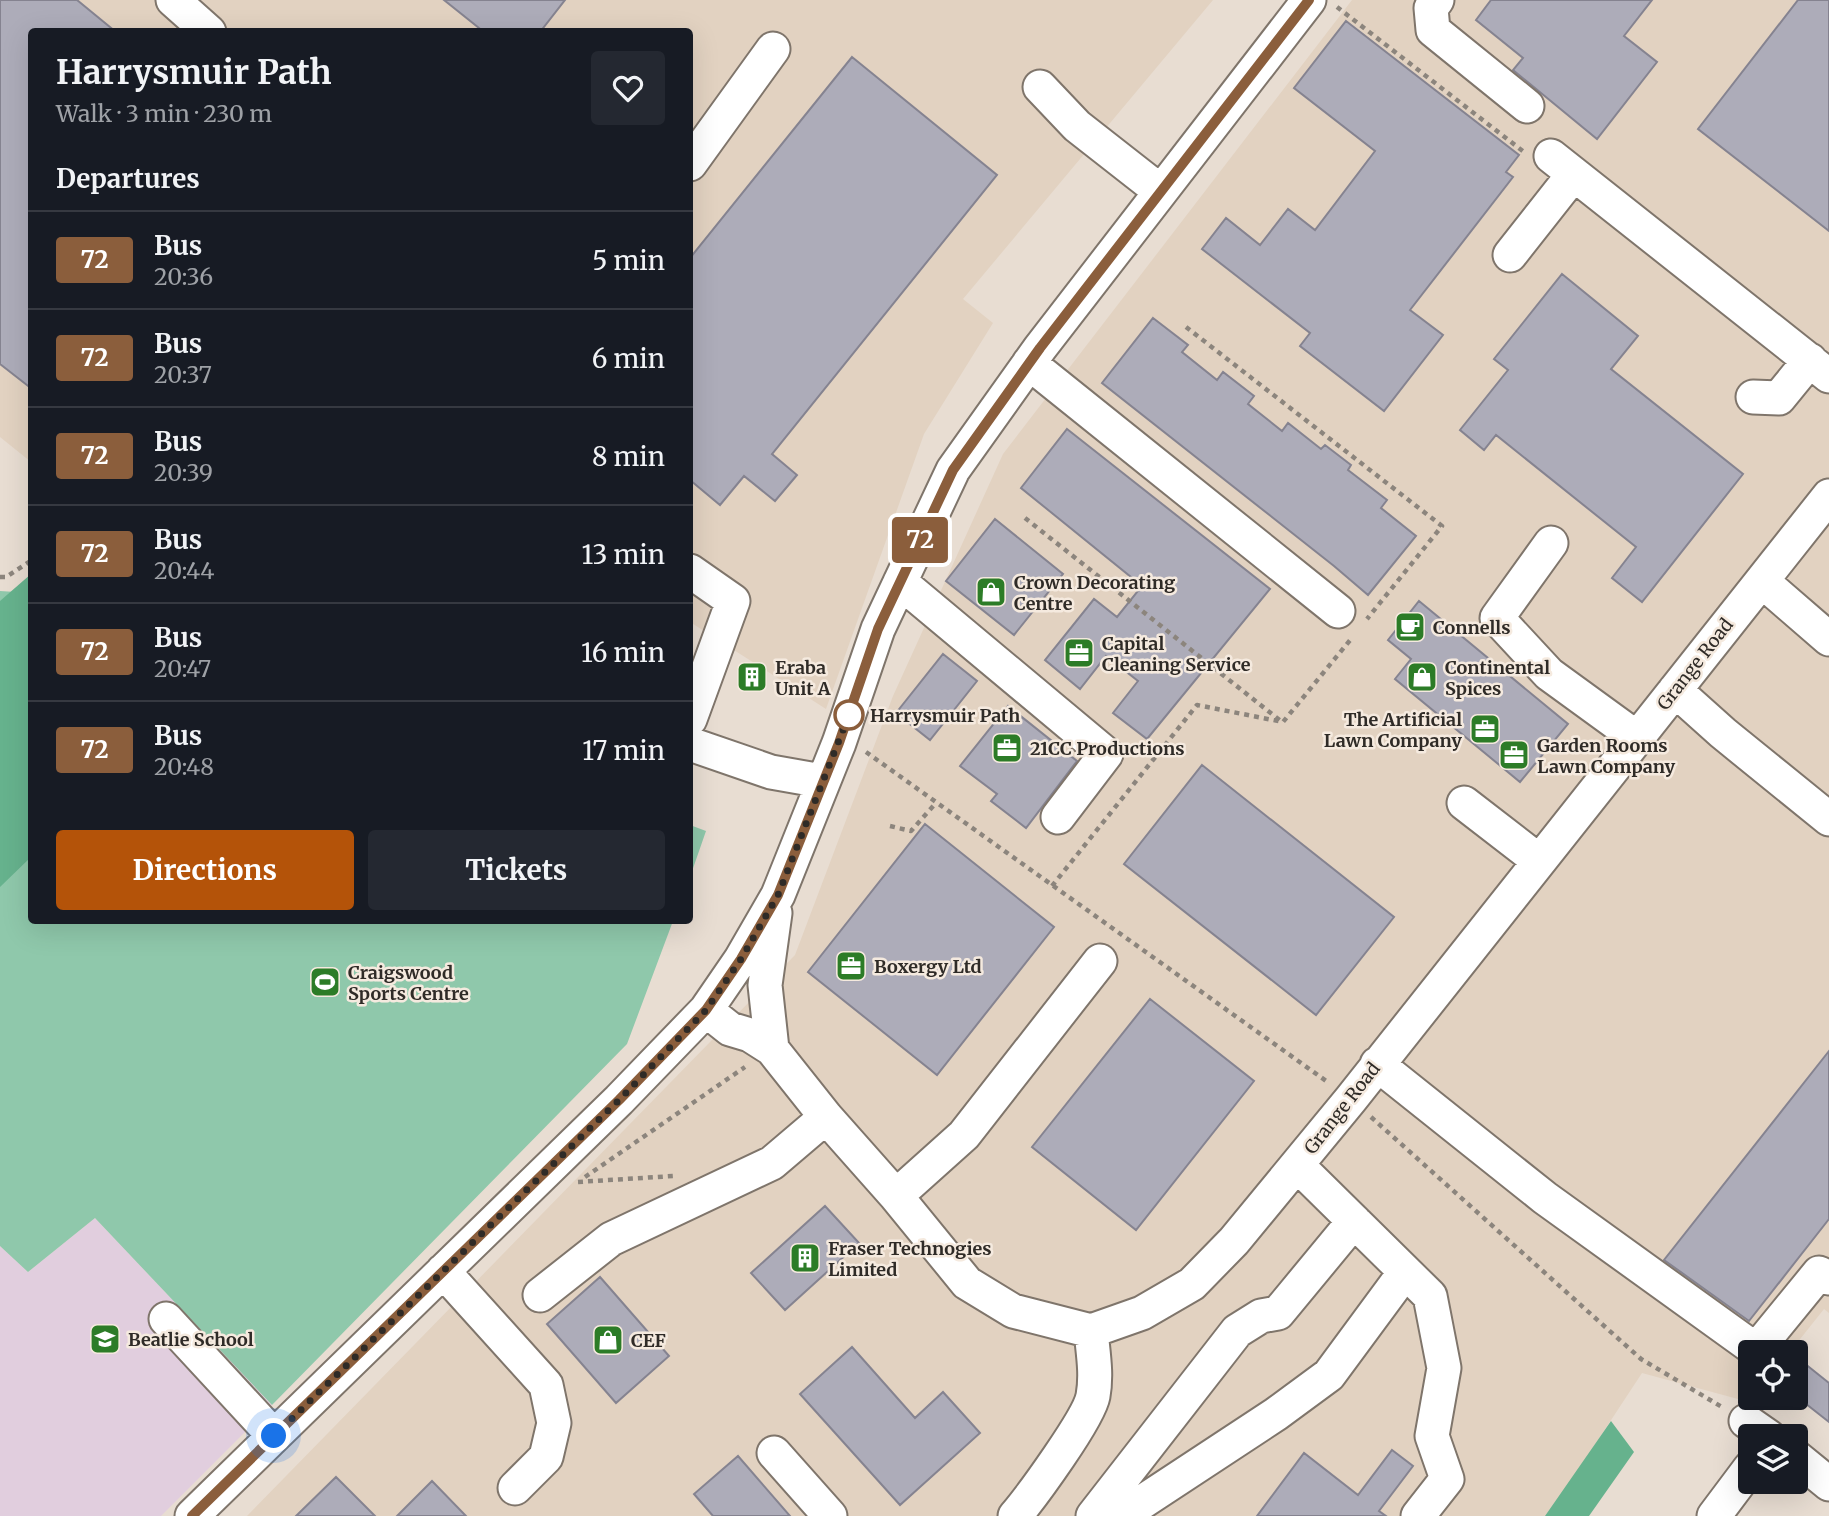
<!DOCTYPE html>
<meta charset="utf-8">
<style>
body{margin:0;font-family:Merriweather,serif;background:#242831;color:#f1f3f6;height:100vh;display:flex;flex-direction:column;font-size:26px;white-space:nowrap}
*{box-sizing:border-box;margin:0}
p{font-size:23px;color:#9ea1a6}
.icon{flex:none;width:38px;height:38px;fill:none;stroke:currentColor;stroke-width:2;stroke-linecap:round;stroke-linejoin:round}
.map{position:relative;flex:1;overflow:hidden}
.sheet{position:absolute;left:28px;top:28px;width:665px;height:896px;display:flex;flex-direction:column;background:#171b24;border-radius:7px;box-shadow:0 7px 28px #0002}
.sheet>*{flex:none}
.badge{padding:0 14px;border-radius:5px;font-size:24px;line-height:46px}
.fabs{position:absolute;left:1738px;top:1340px;display:grid;gap:14px}
.fabs a{display:grid;place-items:center;width:70px;height:70px;border-radius:7px;background:#171b24;box-shadow:0 7px 28px #0002;font-size:35px}
.you{position:absolute;width:35px;height:35px;margin:-18px;border:5px solid #fff;border-radius:50%;background:#1a73e8;box-shadow:0 0 0 10px #1a73e833}
.map>.badge{position:absolute;translate:-50% -50%;box-shadow:0 0 0 4px #fff}
h2{padding:0 28px;font-size:26px;line-height:63px}
.round{display:grid;place-items:center;flex:none;width:74px;height:74px;border-radius:7px;background:#242831}
.headline{display:flex;align-items:center;justify-content:space-between;height:119px;padding:0 28px}
h1{font-size:33px;font-weight:700;line-height:52px}
.button{display:flex;gap:14px;margin-top:auto;padding:14px 28px}
.button a{flex:1;height:80px;border-radius:7px;background:#b45309;color:#fff;font-size:28px;font-weight:700;line-height:80px;text-align:center}
.button a+a{background:#242831;color:#f1f3f6}
ul{padding:0;list-style:none}
li{display:flex;align-items:center;gap:21px;height:98px;padding:0 28px;border-top:2px solid #363941}
li div{flex:1}
li b{display:block;font-size:26px}
li em{font-style:normal}
li .badge{min-width:77px;font-weight:700;text-align:center}
.map>svg:first-child{display:block}
.built{fill:#e2d2c1}
.education{fill:#e1cede}
.green{fill:#8fc8ab}
.forest{fill:#66b28d}
.building{fill:#adacb9;stroke:#858390;stroke-width:2}
.lines{fill:none;stroke-linecap:round;stroke-linejoin:round}
.minor-casing{stroke:#7f756b;stroke-width:37}
.path{stroke:#8c857d;stroke-width:4.5;stroke-dasharray:5 5;stroke-linecap:butt}
.minor{stroke:#fff;stroke-width:33}
.line-casing{stroke:#fff;stroke-width:16}
.line{stroke:#8b5e3c;stroke-width:10}
.walk{stroke:#2f2b27;stroke-width:7;stroke-dasharray:0 12.6}
.stop-dot{fill:#fff;stroke:#8b5e3c;stroke-width:3.5}
.labels{text-anchor:middle;dominant-baseline:central;stroke-width:5;stroke-linejoin:round;paint-order:stroke}
.poi-label{font-size:18px;font-weight:bold;fill:#2f2b27;stroke:#f5eadf;text-anchor:start}
.street-label{font-size:18px;fill:#2f2b27;stroke:#f5eadf}
.stop-label{font-size:18px;font-weight:bold;fill:#2f2b27;stroke:#f5eadf;text-anchor:start}
</style>
<div class="map">
<svg width="1829" height="1516" viewBox="0 0 1829 1516">
<rect width="100%" height="100%" fill="#e8ddd2"/>
<!-- built -->
<path class="built" d="M 0,0 L 1213,0 L 963,299 L 993,323 L 924,434 L 826,709 L 690,622 L 690,32 L 32,32 L 31,462 L 0,437 Z
M 1352,0 L 1829,0 L 1829,1313 L 1824,1309 L 1789,1353 L 1750,1353 L 1752,1398 L 1749,1402 L 1642,1373 L 1548,1516 L 247,1516 L 795,955 L 893,696 L 1003,454 Z"/>
<!-- education -->
<path class="education" d="M 95,1218 L 272,1405 L 161,1516 L 0,1516 L 0,1246 L 28,1272 Z"/>
<!-- green -->
<path class="green" d="M 0,591 L 31,593 L 32,920 L 673,921 L 627,1044 L 272,1405 L 95,1218 L 28,1272 L 0,1246 Z
M 690,825 L 706,831 L 690,877 Z"/>
<!-- forest -->
<path class="forest" d="M 31,574 L 31,857 L 0,887 L 0,601 Z
M 1611,1421 L 1634,1452 L 1589,1516 L 1545,1516 Z"/>
<!-- building -->
<path class="building" d="M 0,0 L 77,0 L 116,32 L 32,32 L 32,389 L 0,364 Z
M 444,0 L 565,0 L 540,32 L 484,32 Z
M 1491,0 L 1652,0 L 1624,36 L 1657,62 L 1597,139 L 1513,70 L 1523,58 L 1476,20 Z
M 1798,0 L 1829,0 L 1829,231 L 1698,129 Z
M 1346,21 L 1519,155 L 1506,172 L 1513,177 L 1410,310 L 1443,335 L 1384,411 L 1300,346 L 1310,333 L 1202,249 L 1226,218 L 1260,245 L 1288,209 L 1315,230 L 1375,151 L 1294,88 Z
M 852,57 L 997,175 L 772,454 L 797,475 L 775,501 L 744,476 L 720,505 L 690,480 L 690,258 Z
M 1562,274 L 1638,336 L 1611,369 L 1743,474 L 1642,602 L 1612,578 L 1636,547 L 1496,435 L 1484,450 L 1460,430 L 1508,370 L 1494,359 Z
M 1153,318 L 1188,345 L 1182,352 L 1217,380 L 1223,372 L 1254,396 L 1248,404 L 1282,431 L 1288,423 L 1321,449 L 1325,445 L 1351,465 L 1348,470 L 1387,500 L 1381,508 L 1416,536 L 1368,595 L 1334,566 L 1102,383 Z
M 1067,429 L 1270,589 L 1147,739 L 1113,713 L 1138,681 L 1106,656 L 1080,689 L 1045,660 L 1094,599 L 1117,617 L 1142,586 L 1021,488 Z
M 995,519 L 1063,574 L 1014,635 L 946,581 Z
M 1419,601 L 1568,724 L 1520,782 L 1395,679 L 1411,659 L 1388,640 Z
M 943,654 L 977,681 L 930,740 L 896,713 Z
M 1008,706 L 1077,761 L 1026,828 L 991,801 L 997,794 L 960,766 Z
M 1202,765 L 1394,917 L 1316,1015 L 1124,864 Z
M 925,824 L 1054,927 L 937,1075 L 808,972 Z
M 1150,999 L 1254,1081 L 1136,1230 L 1032,1147 Z
M 1829,1051 L 1829,1219 L 1749,1321 L 1664,1260 Z
M 825,1206 L 859,1243 L 785,1310 L 751,1273 Z
M 600,1277 L 669,1356 L 616,1403 L 547,1324 Z
M 852,1347 L 915,1418 L 943,1392 L 980,1433 L 900,1505 L 800,1394 Z
M 1804,1363 L 1829,1383 L 1829,1422 L 1796,1396 L 1796,1375 Z
M 1392,1450 L 1413,1466 L 1379,1511 L 1386,1516 L 1257,1516 L 1304,1453 L 1358,1495 Z
M 738,1456 L 790,1516 L 713,1516 L 694,1494 Z
M 336,1477 L 375,1516 L 296,1516 Z
M 432,1481 L 466,1516 L 397,1516 Z"/>
<g class="lines">
<!-- minor casing -->
<g class="minor-casing">
<path id="minor" d="M 173,0 L 209,32
M 1437,0 L 1431,8 L 1433,30 L 1527,106
M 1040,87 L 1077,126 L 1160,191
M 1551,156 L 1829,376
M 690,164 L 773,49
M 1510,255 L 1573,175
M 1029,363 L 1338,611
M 1753,397 L 1779,398 L 1810,360
M 1551,543 L 1497,618 L 1549,674 L 1637,738
M 690,571 L 733,601 L 690,719
M 1762,581 L 1829,639
M 900,582 L 1106,754 L 1058,817
M 1675,690 L 1723,733 L 1829,819
M 690,744 L 771,772 L 822,781
M 1464,803 L 1539,861
M 706,1010 L 730,1029 L 750,1035 L 772,1049 L 826,1117 L 896,1196 L 967,1283 L 1013,1311 L 1091,1331 L 1142,1313 L 1192,1284 L 1234,1241 L 1351,1099 L 1829,496
M 772,1049 L 765,985 L 775,913
M 1377,1064 L 1545,1198 L 1756,1350 L 1819,1273 L 1829,1278
M 1297,1165 L 1430,1296 L 1444,1368 L 1432,1436 L 1447,1479 L 1418,1516
M 896,1196 L 964,1135 L 1100,961
M 443,1271 L 546,1385 L 554,1423 L 546,1457 L 515,1488
M 540,1295 L 611,1239 L 772,1163 L 826,1117
M 166,1319 L 274,1436
M 1746,1421 L 1769,1437
M 774,1453 L 830,1516
M 1796,1457 L 1829,1484
M 192,1516 L 619,1100 L 706,1010 L 741,959 L 778,895 L 839,743 L 878,629 L 953,470 L 1040,348 L 1309,0
M 1015,1516 C 1032,1496 1089,1418 1093,1396 C 1097,1374 1093,1353 1091,1331
M 1093,1516 L 1237,1331 L 1261,1316 L 1278,1313 L 1354,1221
M 1121,1516 L 1276,1414 L 1329,1375 L 1405,1272
M 1714,1516 L 1750,1468"/>
</g>
<!-- path -->
<path class="path" d="M 1337,7 L 1524,152
M 1186,327 L 1442,526 L 1367,619
M 1025,518 L 1282,722
M 0,577 L 6,577 L 32,560
M 866,752 L 1329,1083
M 890,826 L 911,831 L 935,804
M 1052,886 L 1197,705 L 1283,722 L 1351,639
M 1371,1117 L 1641,1359 L 1722,1407
M 585,1177 L 745,1067
M 578,1182 L 673,1176"/>
<!-- minor -->
<use href="#minor" class="minor"/>
</g>
<g class="lines">
<!-- line casing -->
<g class="line-casing">
<path id="line" d="M 192,1516 L 619,1100 L 706,1010 L 741,959 L 778,895 L 839,743 L 878,629 L 953,470 L 1040,348 L 1309,0"/>
</g>
<!-- line -->
<use href="#line" class="line"/>
<!-- walk -->
<path class="walk" d="M 274,1436 L 619,1100 L 706,1010 L 741,959 L 778,895 L 849,715"/>
</g>
<!-- icons -->
<defs>
<g id="shop-square" transform="scale(1.575)"><rect x="-9" y="-9" width="18" height="18" rx="4" fill="#2c7c27" stroke="#f5eadf"/><path d="M-5-2.5h2.3a2.7 3.5 0 0 1 5.4 0H5L5.5 6h-11ZM-1.5-2.5h3a1.5 2.3 0 0 0-3 0Z" fill="#fff"/></g>
<g id="cafe-square" transform="scale(1.575)"><rect x="-9" y="-9" width="18" height="18" rx="4" fill="#2c7c27" stroke="#f5eadf"/><path d="M-5.5-4.5H6V0H3Q3 3.5 0 3.5H-2.5Q-5.5 3.5-5.5 0ZM3-3.2v2h1.7v-2ZM-6 4.5H4V6H-6Z" fill="#fff"/></g>
<g id="office-square" transform="scale(1.575)"><rect x="-9" y="-9" width="18" height="18" rx="4" fill="#2c7c27" stroke="#f5eadf"/><path d="M-6-3h4V-5.5h4V-3h4V5H-6ZM-1-4.5V-3h2v-1.5ZM-6 0V1H6V0Z" fill="#fff"/></g>
<g id="building-square" transform="scale(1.575)"><rect x="-9" y="-9" width="18" height="18" rx="4" fill="#2c7c27" stroke="#f5eadf"/><path d="M-4-6H4V6H1V3H-1V6H-4ZM-2.5-4.3h1.7v1.8h-1.7ZM.8-4.3h1.7v1.8H.8ZM-2.5-1h1.7V.8h-1.7ZM.8-1h1.7V.8H.8Z" fill="#fff"/></g>
<g id="stadium-square" transform="scale(1.575)"><rect x="-9" y="-9" width="18" height="18" rx="4" fill="#2c7c27" stroke="#f5eadf"/><path d="M0-5a6.5 5 0 1 0 0 10a6.5 5 0 1 0 0-10ZM-3.5-1.8h7v3.6h-7Z" fill="#fff"/></g>
<g id="school-square" transform="scale(1.575)"><rect x="-9" y="-9" width="18" height="18" rx="4" fill="#2c7c27" stroke="#f5eadf"/><path d="M0-5L7-2L0 1L-7-2ZM-4 1L0 2.5L4 1V4Q0 6-4 4Z" fill="#fff"/></g>
</defs>
<g fill-rule="evenodd">
<use href="#shop-square" x="991" y="592"/>
<use href="#cafe-square" x="1410" y="627"/>
<use href="#office-square" x="1079" y="653"/>
<use href="#building-square" x="752" y="677"/>
<use href="#shop-square" x="1422" y="677"/>
<use href="#office-square" x="1485" y="729"/>
<use href="#office-square" x="1007" y="748"/>
<use href="#office-square" x="1514" y="755"/>
<use href="#office-square" x="851" y="966"/>
<use href="#stadium-square" x="325" y="982"/>
<use href="#building-square" x="805" y="1258"/>
<use href="#school-square" x="105" y="1339"/>
<use href="#shop-square" x="608" y="1340"/>
</g>
<!-- markers -->
<circle class="stop-dot" cx="849" cy="715" r="14"/>
<g class="labels">
<!-- poi labels -->
<g class="poi-label">
<text x="1014" y="582">Crown Decorating<tspan x="1014" dy="21">Centre</tspan></text>
<text x="1433" y="627">Connells</text>
<text x="1102" y="643">Capital<tspan x="1102" dy="21">Cleaning Service</tspan></text>
<text x="775" y="667">Eraba<tspan x="775" dy="21">Unit A</tspan></text>
<text x="1445" y="667">Continental<tspan x="1445" dy="21">Spices</tspan></text>
<text x="1462" y="719" text-anchor="end">The Artificial<tspan x="1462" dy="21">Lawn Company</tspan></text>
<text x="1537" y="745">Garden Rooms<tspan x="1537" dy="21">Lawn Company</tspan></text>
<text x="1030" y="748">21CC Productions</text>
<text x="874" y="966">Boxergy Ltd</text>
<text x="348" y="972">Craigswood<tspan x="348" dy="21">Sports Centre</tspan></text>
<text x="828" y="1248">Fraser Technogies<tspan x="828" dy="21">Limited</tspan></text>
<text x="128" y="1339">Beatlie School</text>
<text x="631" y="1340">CEF</text>
</g>
<!-- street labels -->
<g class="street-label">
<text transform="translate(1695 664) rotate(-52)">Grange Road</text>
<text transform="translate(1342 1108) rotate(-52)">Grange Road</text>
</g>
<!-- stop labels -->
<g class="stop-label">
<text x="870" y="715">Harrysmuir Path</text>
</g>
</g>
</svg>
<div class="fabs">
<a><svg class="icon" aria-label="locate" viewBox="0 0 24 24"><circle cx="12" cy="12" r="6"/><path d="M12 2v4M12 18v4M2 12h4M18 12h4"/></svg></a>
<a><svg class="icon" aria-label="layers" viewBox="0 0 24 24"><path d="M12 4l9 5-9 5-9-5zM3 14l9 5 9-5"/></svg></a>
</div>
<div class="you" style="left:274px;top:1436px"></div>
<b class="badge" style="left:920px;top:540px;background:#8b5e3c;color:#fff">72</b>
<section class="sheet">
<div class="headline"><div><h1>Harrysmuir Path</h1><p>Walk · 3 min · 230 m</p></div><a class="round"><svg class="icon" aria-label="heart" viewBox="0 0 24 24"><path d="M12 20l-8-8c-3-5 5-10 8-4 3-6 11-1 8 4z"/></svg></a></div>
<h2>Departures</h2>
<ul>
<li><span class="badge" style="background:#8b5e3c;color:#fff">72</span><div><b>Bus</b><p>20:36</p></div><em>5 min</em></li>
<li><span class="badge" style="background:#8b5e3c;color:#fff">72</span><div><b>Bus</b><p>20:37</p></div><em>6 min</em></li>
<li><span class="badge" style="background:#8b5e3c;color:#fff">72</span><div><b>Bus</b><p>20:39</p></div><em>8 min</em></li>
<li><span class="badge" style="background:#8b5e3c;color:#fff">72</span><div><b>Bus</b><p>20:44</p></div><em>13 min</em></li>
<li><span class="badge" style="background:#8b5e3c;color:#fff">72</span><div><b>Bus</b><p>20:47</p></div><em>16 min</em></li>
<li><span class="badge" style="background:#8b5e3c;color:#fff">72</span><div><b>Bus</b><p>20:48</p></div><em>17 min</em></li>
</ul>
<div class="button"><a>Directions</a><a>Tickets</a></div>
</section>
</div>
